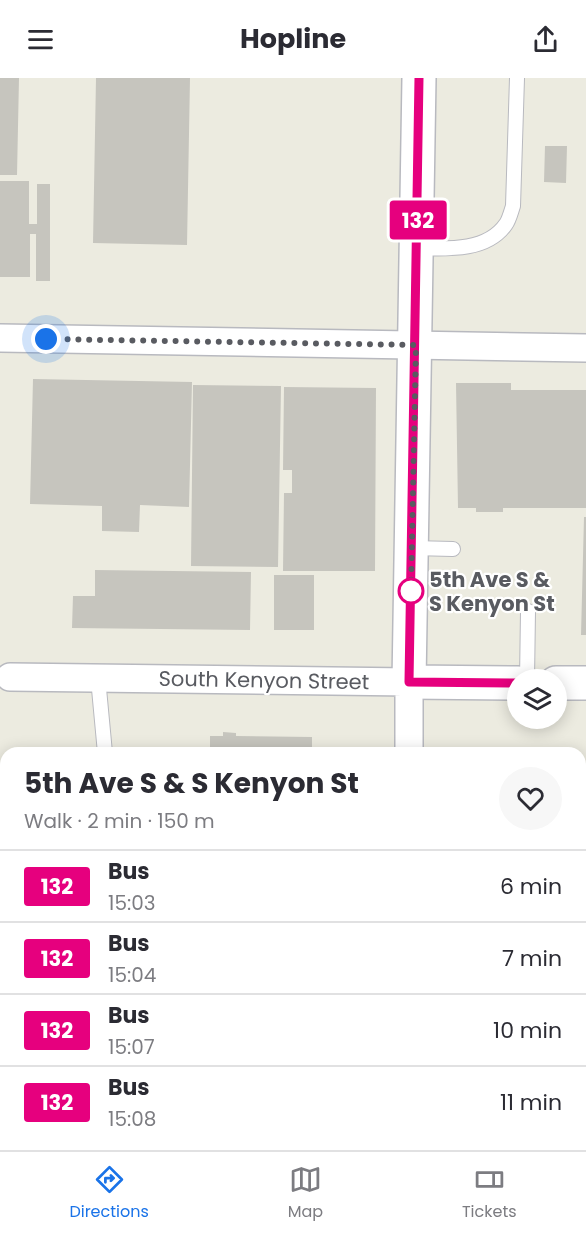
<!DOCTYPE html>
<meta charset="utf-8">
<style>
body{margin:0;font-family:Poppins,sans-serif;background:#f7f7f7;color:#2b2b33;height:100vh;display:flex;flex-direction:column;font-size:22px;white-space:nowrap}
*{box-sizing:border-box;margin:0}
p{font-size:20px;color:#7c7c81}
.icon{flex:none;width:33px;height:33px;fill:none;stroke:currentColor;stroke-width:2;stroke-linecap:round;stroke-linejoin:round}
.map{position:relative;flex:1;overflow:hidden}
.drawer{position:absolute;left:0px;top:669px;width:586px;height:404px;display:flex;flex-direction:column;background:#fff;border-radius:18px 18px 0 0;box-shadow:0 3px 15px #0003}
.drawer>*{flex:none}
.badge{padding:0 12px;border-radius:4px;font-size:21px;line-height:39px}
.fabs{position:absolute;left:507px;top:591px;display:grid;gap:12px}
.fabs a{display:grid;place-items:center;width:60px;height:60px;border-radius:50%;background:#fff;box-shadow:0 3px 15px #0003;font-size:30px}
.you{position:absolute;width:30px;height:30px;margin:-15px;border:4px solid #fff;border-radius:50%;background:#1a73e8;box-shadow:0 0 0 9px #1a73e833}
.map>.badge{position:absolute;translate:-50% -50%;box-shadow:0 0 0 3px #fff}
.round{display:grid;place-items:center;flex:none;width:63px;height:63px;border-radius:32px;background:#f7f7f7}
.summary{display:flex;align-items:center;justify-content:space-between;height:102px;padding:0 24px}
h1{font-size:28px;font-weight:700;line-height:45px}
ul{padding:0;list-style:none}
li{display:flex;align-items:center;gap:18px;height:72px;padding:0 24px;border-top:2px solid #e1e1e2}
li div{flex:1}
li b{display:block;font-size:22px}
li em{font-style:normal}
li .badge{min-width:66px;font-weight:700;text-align:center}
header{display:flex;justify-content:space-between;align-items:center;height:78px;padding:0 24px;background:#fff;font-size:27px;font-weight:700}
.menu{display:flex;justify-content:space-around;align-items:center;height:84px;border-top:2px solid #e1e1e2;background:#fff;font-size:16px;color:#7c7c81}
.menu a{display:grid;justify-items:center;gap:3px}
.menu .active{color:#1a73e8}
.map>svg:first-child{display:block}
.building{fill:#c6c5be}
.lines{fill:none;stroke-linecap:round;stroke-linejoin:round}
.service-casing{stroke:#b8b9bf;stroke-width:16}
.minor-casing{stroke:#b8b9bf;stroke-width:30}
.tertiary-casing{stroke:#b8b9bf;stroke-width:36}
.motorway-casing{stroke:#e6be06;stroke-width:36}
.service{stroke:#fff;stroke-width:14}
.minor{stroke:#fff;stroke-width:27}
.tertiary{stroke:#fff;stroke-width:33}
.motorway{stroke:#faec89;stroke-width:33}
.line-casing{stroke:#fff;stroke-width:14}
.line{stroke:#e6007e;stroke-width:9}
.walk{stroke:#595b61;stroke-width:6;stroke-dasharray:0 10.8}
.stop-dot{fill:#fff;stroke:#e6007e;stroke-width:3}
.labels{text-anchor:middle;dominant-baseline:central;stroke-width:4.5;stroke-linejoin:round;paint-order:stroke}
.stop-label{font-size:21px;font-weight:bold;fill:#595b61;stroke:#fff;text-anchor:start}
.street-label{font-size:21px;fill:#595b61;stroke:#fff}
</style>
<header><svg class="icon" aria-label="menu" viewBox="0 0 24 24"><path d="M4 6h16M4 12h16M4 18h16"/></svg>Hopline<svg class="icon" aria-label="share" viewBox="0 0 24 24"><path d="M12 15V3M7 8l5-5 5 5M5 13v7h14v-7"/></svg></header>
<div class="map">
<svg width="586" height="1072" viewBox="0 0 586 1072">
<rect width="100%" height="100%" fill="#ecebe0"/>
<!-- building -->
<path class="building" d="M 0,0 L 19,0 L 17,97 L 0,97 Z
M 96,0 L 190,0 L 187,167 L 93,165 Z
M 545,68 L 567,68 L 566,105 L 544,104 Z
M 0,103 L 29,103 L 29,146 L 37,146 L 37,106 L 50,106 L 50,203 L 36,203 L 36,156 L 30,156 L 30,199 L 0,199 Z
M 33,301 L 192,304 L 189,429 L 140,427 L 139,454 L 102,453 L 102,428 L 30,426 Z
M 456,305 L 511,305 L 511,312 L 586,312 L 586,430 L 503,430 L 503,434 L 476,434 L 476,430 L 458,430 Z
M 193,307 L 281,308 L 278,489 L 191,488 Z
M 284,309 L 376,310 L 375,493 L 283,493 L 284,415 L 292,415 L 292,392 L 283,392 Z
M 584,439 L 586,439 L 586,557 L 581,557 Z
M 95,492 L 251,494 L 250,552 L 72,550 L 73,518 L 95,518 Z
M 274,497 L 314,497 L 314,552 L 274,552 Z
M 223,654 L 236,655 L 236,658 L 312,659 L 312,675 L 210,675 L 210,658 L 223,658 Z
M 580,965 L 586,965 L 586,1072 L 448,1072 L 448,1066 L 580,1066 Z
M 287,1066 L 366,1066 L 366,1072 L 290,1072 Z"/>
<g class="lines">
<!-- service casing -->
<g class="service-casing">
<path id="service" d="M 417,170 C 446,171 487,174 506,146 C 509,142 511,134 513,128 L 517,0
M 412,470 L 453,471
M 98,600 L 105,675
M 527,602 L 528,533
M 375,1066 L 375,1072"/>
</g>
<!-- minor casing -->
<g class="minor-casing">
<path id="minor" d="M 0,260 L 586,270
M 10,599 L 409,604 L 409,675
M 580,926 L 586,926
M 411,1066 L 411,1072"/>
</g>
<!-- tertiary casing -->
<g class="tertiary-casing">
<path id="tertiary" d="M 419,0 L 409,604 L 518,605
M 556,605 L 586,605"/>
</g>
<!-- motorway casing -->
<g class="motorway-casing">
<path id="motorway" d="M 0,762 L 6,771
M 0,912 L 6,921
M 105,1066 L 109,1072
M 208,1066 L 212,1072"/>
</g>
<!-- service -->
<use href="#service" class="service"/>
<!-- minor -->
<use href="#minor" class="minor"/>
<!-- tertiary -->
<use href="#tertiary" class="tertiary"/>
<!-- motorway -->
<use href="#motorway" class="motorway"/>
</g>
<g class="lines">
<!-- line casing -->
<g class="line-casing">
<path id="line" d="M 419,0 L 409,604 L 518,605"/>
</g>
<!-- line -->
<use href="#line" class="line"/>
<!-- walk -->
<path class="walk" d="M 46,261 L 416,267 L 411,515 L 411,513"/>
</g>
<!-- markers -->
<circle class="stop-dot" cx="411" cy="513" r="12"/>
<g class="labels">
<!-- stop labels -->
<g class="stop-label">
<text x="429" y="501">5th Ave S &amp;<tspan x="429" dy="24">S Kenyon St</tspan></text>
</g>
<!-- street labels -->
<g class="street-label">
<text transform="translate(264 602) rotate(1)">South Kenyon Street</text>
</g>
</g>
</svg>
<div class="fabs">
<a><svg class="icon" aria-label="layers" viewBox="0 0 24 24"><path d="M12 4l9 5-9 5-9-5zM3 14l9 5 9-5"/></svg></a>
</div>
<div class="you" style="left:46px;top:261px"></div>
<b class="badge" style="left:418px;top:142px;background:#e6007e;color:#fff">132</b>
<section class="drawer">
<div class="summary"><div><h1>5th Ave S &amp; S Kenyon St</h1><p>Walk · 2 min · 150 m</p></div><a class="round"><svg class="icon" aria-label="heart" viewBox="0 0 24 24"><path d="M12 20l-8-8c-3-5 5-10 8-4 3-6 11-1 8 4z"/></svg></a></div>
<ul>
<li><span class="badge" style="background:#e6007e;color:#fff">132</span><div><b>Bus</b><p>15:03</p></div><em>6 min</em></li>
<li><span class="badge" style="background:#e6007e;color:#fff">132</span><div><b>Bus</b><p>15:04</p></div><em>7 min</em></li>
<li><span class="badge" style="background:#e6007e;color:#fff">132</span><div><b>Bus</b><p>15:07</p></div><em>10 min</em></li>
<li><span class="badge" style="background:#e6007e;color:#fff">132</span><div><b>Bus</b><p>15:08</p></div><em>11 min</em></li>
</ul>
</section>
</div>
<nav class="menu">
<a class="active"><svg class="icon" aria-label="directions" viewBox="0 0 24 24"><path d="M12 3l9 9-9 9-9-9zM9 14v-3h6M13 9l2 2-2 2"/></svg>Directions</a>
<a><svg class="icon" aria-label="map" viewBox="0 0 24 24"><path d="M3 6l6-2 6 2 6-2v14l-6 2-6-2-6 2zM9 4v14M15 6v14"/></svg>Map</a>
<a><svg class="icon" aria-label="tickets" viewBox="0 0 24 24"><path d="M3 7h18v10H3zM15 7v10"/></svg>Tickets</a>
</nav>
